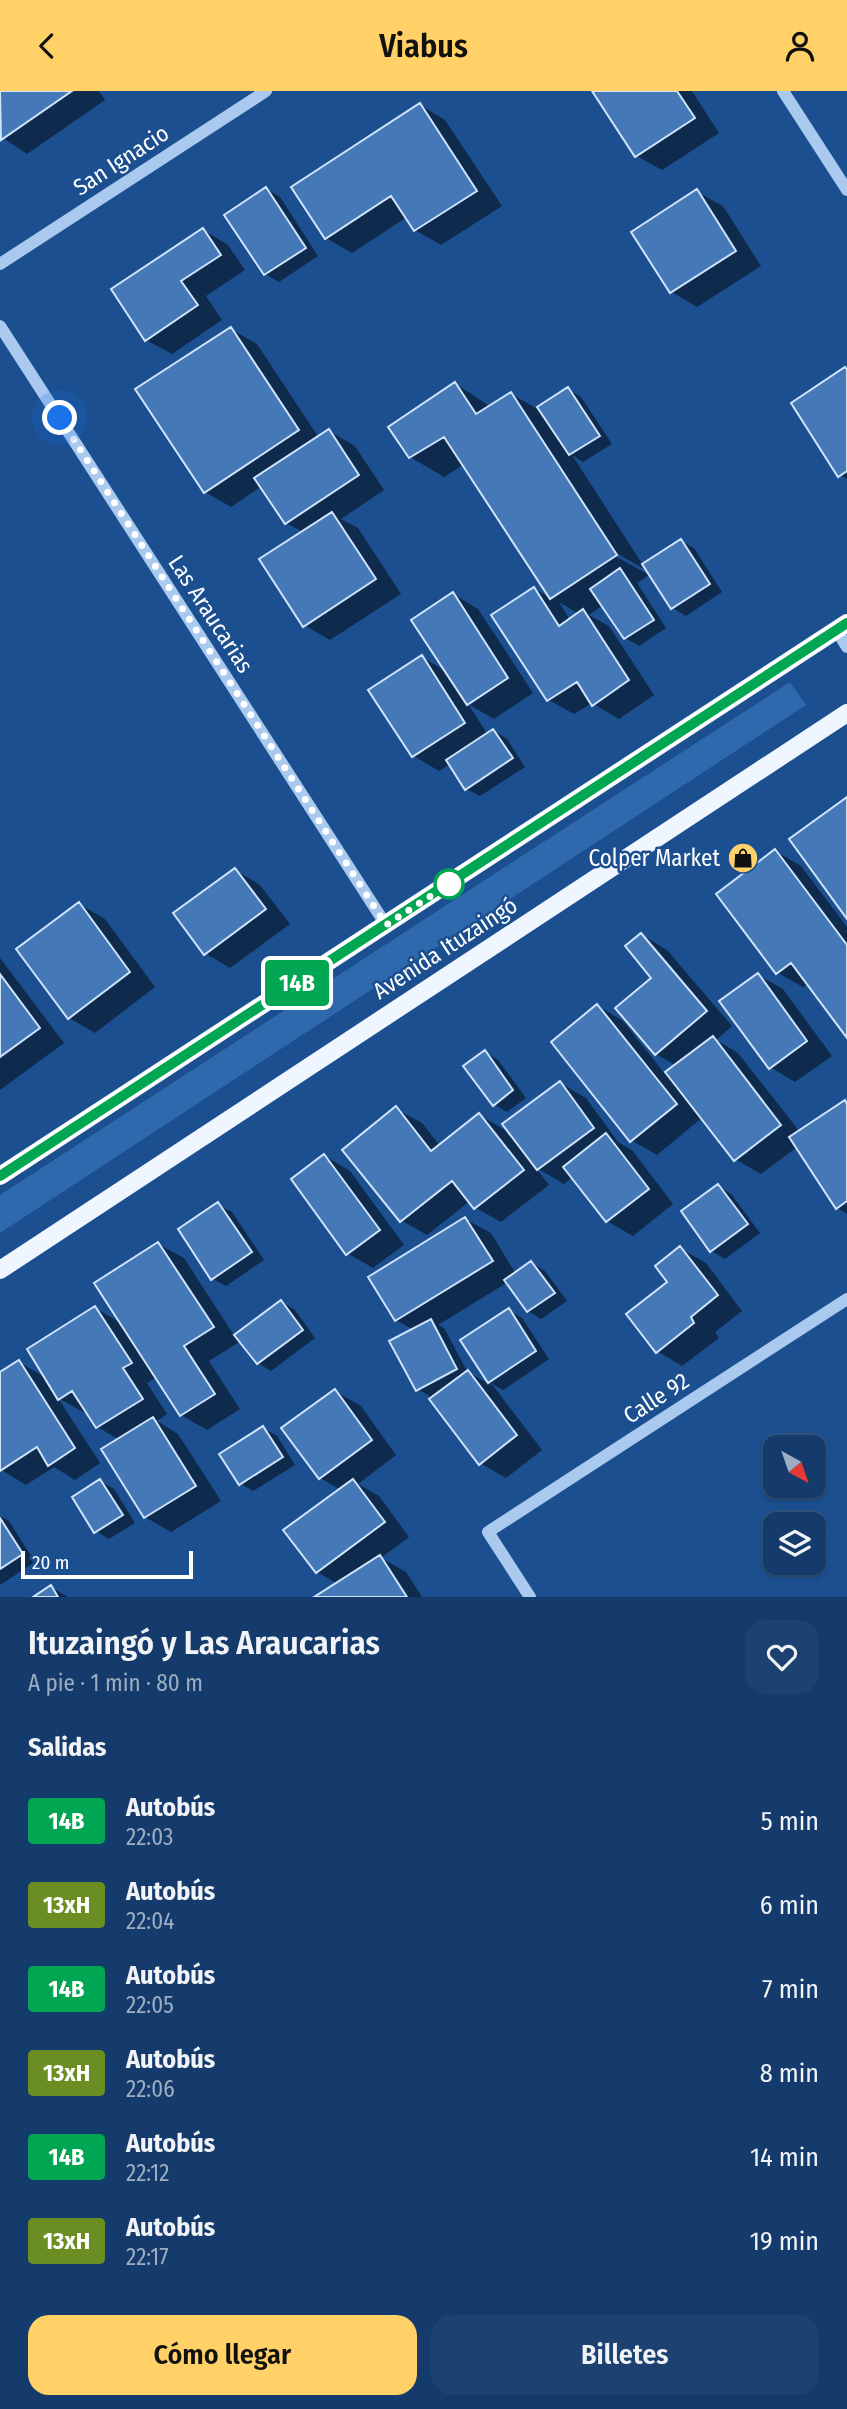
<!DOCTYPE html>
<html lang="es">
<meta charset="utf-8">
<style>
body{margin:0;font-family:"Fira Sans Condensed",sans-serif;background:#1d4271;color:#f1f3f6;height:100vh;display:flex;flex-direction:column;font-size:26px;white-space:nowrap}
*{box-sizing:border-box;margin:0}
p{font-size:23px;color:#9dadc1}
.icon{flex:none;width:38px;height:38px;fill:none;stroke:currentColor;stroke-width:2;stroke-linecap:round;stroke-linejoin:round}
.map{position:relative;height:1506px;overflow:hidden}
.side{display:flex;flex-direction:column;background:#143b6b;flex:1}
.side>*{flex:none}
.badge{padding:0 14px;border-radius:5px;font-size:24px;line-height:46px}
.needle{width:46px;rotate:140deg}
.tools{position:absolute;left:763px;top:1344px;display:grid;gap:14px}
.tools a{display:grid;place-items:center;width:63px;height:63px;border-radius:14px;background:#143b6b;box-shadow:0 2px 5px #0004,0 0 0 2px #33557e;font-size:35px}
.scale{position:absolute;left:21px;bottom:18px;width:172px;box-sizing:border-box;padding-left:7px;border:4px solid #fff;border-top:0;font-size:19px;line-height:24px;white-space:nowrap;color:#fff;-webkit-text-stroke:5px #1b4f8f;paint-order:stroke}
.you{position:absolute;width:35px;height:35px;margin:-18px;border:5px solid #fff;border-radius:50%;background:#1a73e8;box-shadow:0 0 0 10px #1a73e833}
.map>.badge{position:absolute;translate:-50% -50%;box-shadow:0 0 0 4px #fff}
h2{padding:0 28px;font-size:26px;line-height:63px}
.round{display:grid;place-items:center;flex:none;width:74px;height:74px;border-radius:21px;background:#1d4271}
.overview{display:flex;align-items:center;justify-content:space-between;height:119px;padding:0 28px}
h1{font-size:33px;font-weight:600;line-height:52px}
.action{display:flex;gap:14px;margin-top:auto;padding:14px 28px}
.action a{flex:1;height:80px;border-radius:21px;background:#ffd166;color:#111;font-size:28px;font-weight:600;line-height:80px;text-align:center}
.action a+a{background:#1d4271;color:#f1f3f6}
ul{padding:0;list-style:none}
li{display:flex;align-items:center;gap:21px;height:84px;padding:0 28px}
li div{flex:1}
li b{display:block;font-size:26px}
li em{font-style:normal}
li .badge{min-width:77px;font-weight:700;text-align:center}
header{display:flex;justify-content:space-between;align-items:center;height:91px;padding:0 28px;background:#ffd166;color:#111;font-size:32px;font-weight:600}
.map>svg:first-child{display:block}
.green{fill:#2e69ad}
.shadow{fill:#0007;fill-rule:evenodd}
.building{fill:#4478b7;stroke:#cfe3fa;stroke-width:2}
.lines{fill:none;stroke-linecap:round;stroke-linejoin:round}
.minor{stroke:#a9c9ee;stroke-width:12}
.major{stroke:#f0f6ff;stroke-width:18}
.line-casing{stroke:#fff;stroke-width:16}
.line{stroke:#00a651;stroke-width:10}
.walk{stroke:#fff;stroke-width:7;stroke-dasharray:0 12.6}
.stop-dot{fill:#fff;stroke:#00a651;stroke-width:3.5}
.labels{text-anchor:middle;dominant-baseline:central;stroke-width:5;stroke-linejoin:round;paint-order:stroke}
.street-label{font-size:23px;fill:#fff;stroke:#1b4f8f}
.poi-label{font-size:23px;fill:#fff;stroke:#1b4f8f;text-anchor:end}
</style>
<header><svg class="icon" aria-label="back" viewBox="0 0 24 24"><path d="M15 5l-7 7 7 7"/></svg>Viabus<svg class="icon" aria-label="person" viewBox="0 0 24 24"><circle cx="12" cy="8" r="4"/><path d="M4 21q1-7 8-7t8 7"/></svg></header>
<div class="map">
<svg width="847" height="1506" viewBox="0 0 847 1506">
<rect width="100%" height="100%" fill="#1b4f8f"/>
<!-- green -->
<path class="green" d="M 790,591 L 806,614 L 0,1142 L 0,1104 Z"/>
<!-- shadow -->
<path class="shadow" d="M 0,0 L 99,0 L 105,9 L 27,63 L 0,45 Z
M 594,0 L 692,0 L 719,42 L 662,79 L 637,65 Z
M 420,14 L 445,29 L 502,115 L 441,154 L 415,139 L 407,126 L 352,162 L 326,147 Z
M 266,98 L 280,106 L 318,165 L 279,191 L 265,183 Z
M 697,101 L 723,115 L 761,175 L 697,216 L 672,201 L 634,142 Z
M 203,139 L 228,154 L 245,179 L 206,205 L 222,229 L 172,263 L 146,249 Z
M 231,238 L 257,253 L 319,347 L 329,340 L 355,355 L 384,399 L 341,428 L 358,437 L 401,503 L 330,549 L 304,534 L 303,441 L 286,432 L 262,395 L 231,416 L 205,401 Z
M 847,279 L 847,388 L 840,384 Z
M 456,293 L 491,316 L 511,303 L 543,321 L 568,298 L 581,306 L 612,353 L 583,371 L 572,364 L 643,474 L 681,450 L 694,457 L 722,501 L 686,525 L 673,517 L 649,481 L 610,458 L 608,461 L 649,484 L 637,492 L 666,537 L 639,555 L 625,547 L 603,514 L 589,524 L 609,535 L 654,604 L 619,628 L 592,612 L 574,623 L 549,609 L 535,498 L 552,508 L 464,373 L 444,386 L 410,366 ZM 559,511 L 579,523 L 570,529 Z
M 453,503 L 478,518 L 533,602 L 494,628 L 468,613 L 488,644 L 494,640 L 507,648 L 525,676 L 480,705 L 466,698 L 450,673 L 439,680 L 414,665 L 371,600 L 422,566 L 447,581 Z
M 775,760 L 801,775 L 847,836 L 847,944 L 808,893 L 803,896 L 778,882 Z
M 235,779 L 260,794 L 290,833 L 230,877 L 205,862 Z
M 79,813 L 105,828 L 155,896 L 95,942 L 69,927 Z
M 642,844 L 667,859 L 732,935 L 716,949 L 738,962 L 800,1041 L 845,1011 L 847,1012 L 847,1123 L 837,1117 L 797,1056 L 761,1083 L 735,1068 L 703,1026 L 657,1064 L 631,1049 L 598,915 L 623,930 L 665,983 L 677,975 L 656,963 L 654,887 Z
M 0,867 L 64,952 L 0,999 Z
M 758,884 L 783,898 L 832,965 L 795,991 L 770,976 Z
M 485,961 L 498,969 L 526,1007 L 507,1021 L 494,1013 Z
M 560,992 L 586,1007 L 618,1051 L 632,1059 L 673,1113 L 633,1145 L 607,1130 L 573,1086 L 564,1093 L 535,1076 L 549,1094 L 501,1131 L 476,1117 L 470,1110 L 427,1144 L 401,1129 L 396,1018 L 422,1032 L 440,1055 L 479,1024 L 505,1039 L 510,1046 Z
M 325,1065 L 350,1080 L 404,1154 L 373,1177 L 347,1162 Z
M 718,1095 L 731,1103 L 760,1142 L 725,1168 L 712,1160 L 683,1121 Z
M 218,1114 L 232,1121 L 264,1169 L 226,1195 L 213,1188 Z
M 465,1128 L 491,1142 L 516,1183 L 532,1172 L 545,1180 L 567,1210 L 541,1228 L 528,1220 L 508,1191 L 438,1234 L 444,1237 L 467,1280 L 492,1295 L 463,1249 L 509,1219 L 522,1227 L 549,1268 L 503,1299 L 491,1292 L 542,1359 L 506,1387 L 480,1372 L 433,1307 L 417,1298 L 414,1239 L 396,1229 Z
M 158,1153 L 184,1167 L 235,1246 L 282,1211 L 295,1219 L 315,1247 L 271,1280 L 258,1272 L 241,1250 L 209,1270 L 240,1318 L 207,1339 L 181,1324 L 157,1286 L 147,1292 L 167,1323 L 157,1330 L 178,1343 L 221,1410 L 171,1441 L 145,1426 L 119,1349 L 98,1336 L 88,1321 L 85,1322 L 58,1307 L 100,1372 L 75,1389 L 54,1376 L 26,1394 L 0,1378 L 0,1283 L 19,1271 L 46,1287 L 95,1217 L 123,1233 Z
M 681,1158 L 706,1172 L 742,1220 L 715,1241 L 719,1247 L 682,1275 L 657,1260 L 670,1192 Z
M 335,1300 L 361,1315 L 396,1364 L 358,1393 L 379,1405 L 409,1446 L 381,1467 L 406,1481 L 422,1506 L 317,1506 L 338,1493 L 317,1481 L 341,1399 L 320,1387 Z
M 263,1337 L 277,1345 L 295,1374 L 253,1400 L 240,1392 Z
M 100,1390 L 114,1398 L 135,1432 L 109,1448 L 96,1440 Z
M 0,1425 L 9,1430 L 35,1471 L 0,1494 Z
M 51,1496 L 68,1506 L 36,1506 Z"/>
<!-- building -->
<path class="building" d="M 0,0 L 72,0 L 1,49 Z
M 592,0 L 677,0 L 695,27 L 635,66 Z
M 420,12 L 477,100 L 414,140 L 391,105 L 325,148 L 291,96 Z
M 266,96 L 306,157 L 264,184 L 224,124 Z
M 697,98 L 736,160 L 670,202 L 631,141 Z
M 203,137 L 221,164 L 181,190 L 198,214 L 145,250 L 111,198 Z
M 231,236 L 299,339 L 204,402 L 135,298 Z
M 845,276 L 847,279 L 847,380 L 838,386 L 791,312 Z
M 455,291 L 476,323 L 511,301 L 617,464 L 550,508 L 444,346 L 409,367 L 388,336 Z
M 568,296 L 600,345 L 569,364 L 537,316 Z
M 329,338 L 359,384 L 285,433 L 254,387 Z
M 332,421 L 376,488 L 303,536 L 259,468 Z
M 681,448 L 710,493 L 671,518 L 642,473 Z
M 620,477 L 654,529 L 624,548 L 590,498 Z
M 534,496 L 559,535 L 583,518 L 629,589 L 592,615 L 577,591 L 547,610 L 491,524 Z
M 453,501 L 508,587 L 467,614 L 411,529 Z
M 422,564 L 465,632 L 412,666 L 368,599 Z
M 493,638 L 513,667 L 465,699 L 446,669 Z
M 847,706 L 847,828 L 789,748 Z
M 775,758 L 847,854 L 847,947 L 791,872 L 776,883 L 716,803 Z
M 235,777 L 266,818 L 204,864 L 173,822 Z
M 79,811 L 130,881 L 68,928 L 16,858 Z
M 641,842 L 707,920 L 655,964 L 615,917 L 651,887 L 625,855 Z
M 758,882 L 807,950 L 769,978 L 719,910 Z
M 0,883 L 40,937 L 0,966 Z
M 597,913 L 677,1013 L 630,1051 L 551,951 Z
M 713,945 L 781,1034 L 734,1070 L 665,981 Z
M 485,959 L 513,999 L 493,1015 L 463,975 Z
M 560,990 L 594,1037 L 537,1079 L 502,1033 Z
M 845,1009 L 847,1013 L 847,1110 L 836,1118 L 789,1046 Z
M 396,1015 L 431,1060 L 479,1022 L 524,1079 L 474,1118 L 452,1090 L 400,1131 L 342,1059 Z
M 606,1042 L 649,1098 L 606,1131 L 563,1076 Z
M 324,1063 L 380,1139 L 346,1164 L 291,1088 Z
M 718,1093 L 748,1133 L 710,1161 L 681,1120 Z
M 218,1111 L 252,1161 L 211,1189 L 178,1138 Z
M 465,1126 L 493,1170 L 395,1230 L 368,1186 Z
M 158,1151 L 214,1236 L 184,1255 L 215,1303 L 180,1325 L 94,1192 Z
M 680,1155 L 718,1204 L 691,1226 L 694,1232 L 656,1262 L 626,1223 L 667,1191 L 655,1175 Z
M 531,1170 L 555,1202 L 527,1221 L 504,1189 Z
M 281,1209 L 303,1239 L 257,1273 L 234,1244 Z
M 95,1215 L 132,1272 L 123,1277 L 143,1308 L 96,1337 L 72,1300 L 58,1309 L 27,1258 Z
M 509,1217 L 536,1260 L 488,1292 L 460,1249 Z
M 431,1228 L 457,1278 L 416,1300 L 389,1250 Z
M 19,1269 L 75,1357 L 48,1375 L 37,1356 L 0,1380 L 0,1281 Z
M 468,1279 L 517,1344 L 479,1374 L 429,1308 Z
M 335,1298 L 372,1349 L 319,1388 L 281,1337 Z
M 153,1326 L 196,1395 L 144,1427 L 101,1358 Z
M 263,1335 L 283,1366 L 239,1394 L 219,1363 Z
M 100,1388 L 123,1424 L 94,1442 L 72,1406 Z
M 353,1388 L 385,1431 L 316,1482 L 283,1439 Z
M 0,1427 L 23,1463 L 0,1478 Z
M 380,1464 L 407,1506 L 314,1506 Z
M 51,1494 L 58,1506 L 33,1506 Z"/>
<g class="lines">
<!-- minor -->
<path class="minor" d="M 783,0 L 847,99
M 0,173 L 266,0
M 0,235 L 386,834
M 836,538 L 847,556
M 530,1506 L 488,1441 L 847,1208"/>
<!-- major -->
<path class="major" d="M 0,1085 L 847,532
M 0,1179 L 847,622"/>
</g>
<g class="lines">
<!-- line casing -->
<g class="line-casing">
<path id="line" d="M 0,1085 L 847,532"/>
</g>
<!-- line -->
<use href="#line" class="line"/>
<!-- walk -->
<path class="walk" d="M 60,327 L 386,834 L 449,793"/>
</g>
<!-- icons -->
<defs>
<g id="shop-disc" transform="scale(1.575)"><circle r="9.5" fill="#ffd166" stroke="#1b4f8f"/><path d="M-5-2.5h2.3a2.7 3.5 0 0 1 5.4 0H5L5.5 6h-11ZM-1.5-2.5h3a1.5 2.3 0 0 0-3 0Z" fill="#111"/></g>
</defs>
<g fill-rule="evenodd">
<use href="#shop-disc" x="743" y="767"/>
</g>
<!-- markers -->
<circle class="stop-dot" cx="449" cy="793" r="14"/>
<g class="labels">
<!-- street labels -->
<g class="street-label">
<text transform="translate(121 69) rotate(-33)">San Ignacio</text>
<text transform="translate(211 523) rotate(57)">Las Araucarias</text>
<text transform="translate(445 857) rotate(-33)">Avenida Ituzaingó</text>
<text transform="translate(656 1307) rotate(-33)">Calle 92</text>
</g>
<!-- poi labels -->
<g class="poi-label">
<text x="720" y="767">Colper Market</text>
</g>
</g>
</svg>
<div class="tools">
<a><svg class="needle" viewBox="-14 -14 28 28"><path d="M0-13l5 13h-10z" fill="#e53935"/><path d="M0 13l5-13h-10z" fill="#9dadc1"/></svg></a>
<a><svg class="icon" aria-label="layers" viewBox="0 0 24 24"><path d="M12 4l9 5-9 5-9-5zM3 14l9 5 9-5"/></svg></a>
</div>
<div class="scale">20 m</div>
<div class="you" style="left:60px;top:327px"></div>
<b class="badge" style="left:297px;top:892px;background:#00a651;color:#fff">14B</b>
</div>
<section class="side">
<div class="overview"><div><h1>Ituzaingó y Las Araucarias</h1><p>A pie · 1 min · 80 m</p></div><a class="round"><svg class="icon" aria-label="heart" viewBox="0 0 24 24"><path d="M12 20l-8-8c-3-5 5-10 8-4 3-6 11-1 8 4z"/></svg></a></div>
<h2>Salidas</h2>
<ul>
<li><span class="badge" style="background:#00a651;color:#fff">14B</span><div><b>Autobús</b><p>22:03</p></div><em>5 min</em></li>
<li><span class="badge" style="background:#6b8e23;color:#fff">13xH</span><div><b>Autobús</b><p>22:04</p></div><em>6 min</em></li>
<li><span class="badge" style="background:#00a651;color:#fff">14B</span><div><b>Autobús</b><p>22:05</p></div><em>7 min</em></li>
<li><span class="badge" style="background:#6b8e23;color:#fff">13xH</span><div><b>Autobús</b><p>22:06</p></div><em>8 min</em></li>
<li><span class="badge" style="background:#00a651;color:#fff">14B</span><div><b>Autobús</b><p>22:12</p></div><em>14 min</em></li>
<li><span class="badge" style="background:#6b8e23;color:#fff">13xH</span><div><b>Autobús</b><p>22:17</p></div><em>19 min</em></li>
</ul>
<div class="action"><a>Cómo llegar</a><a>Billetes</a></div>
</section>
